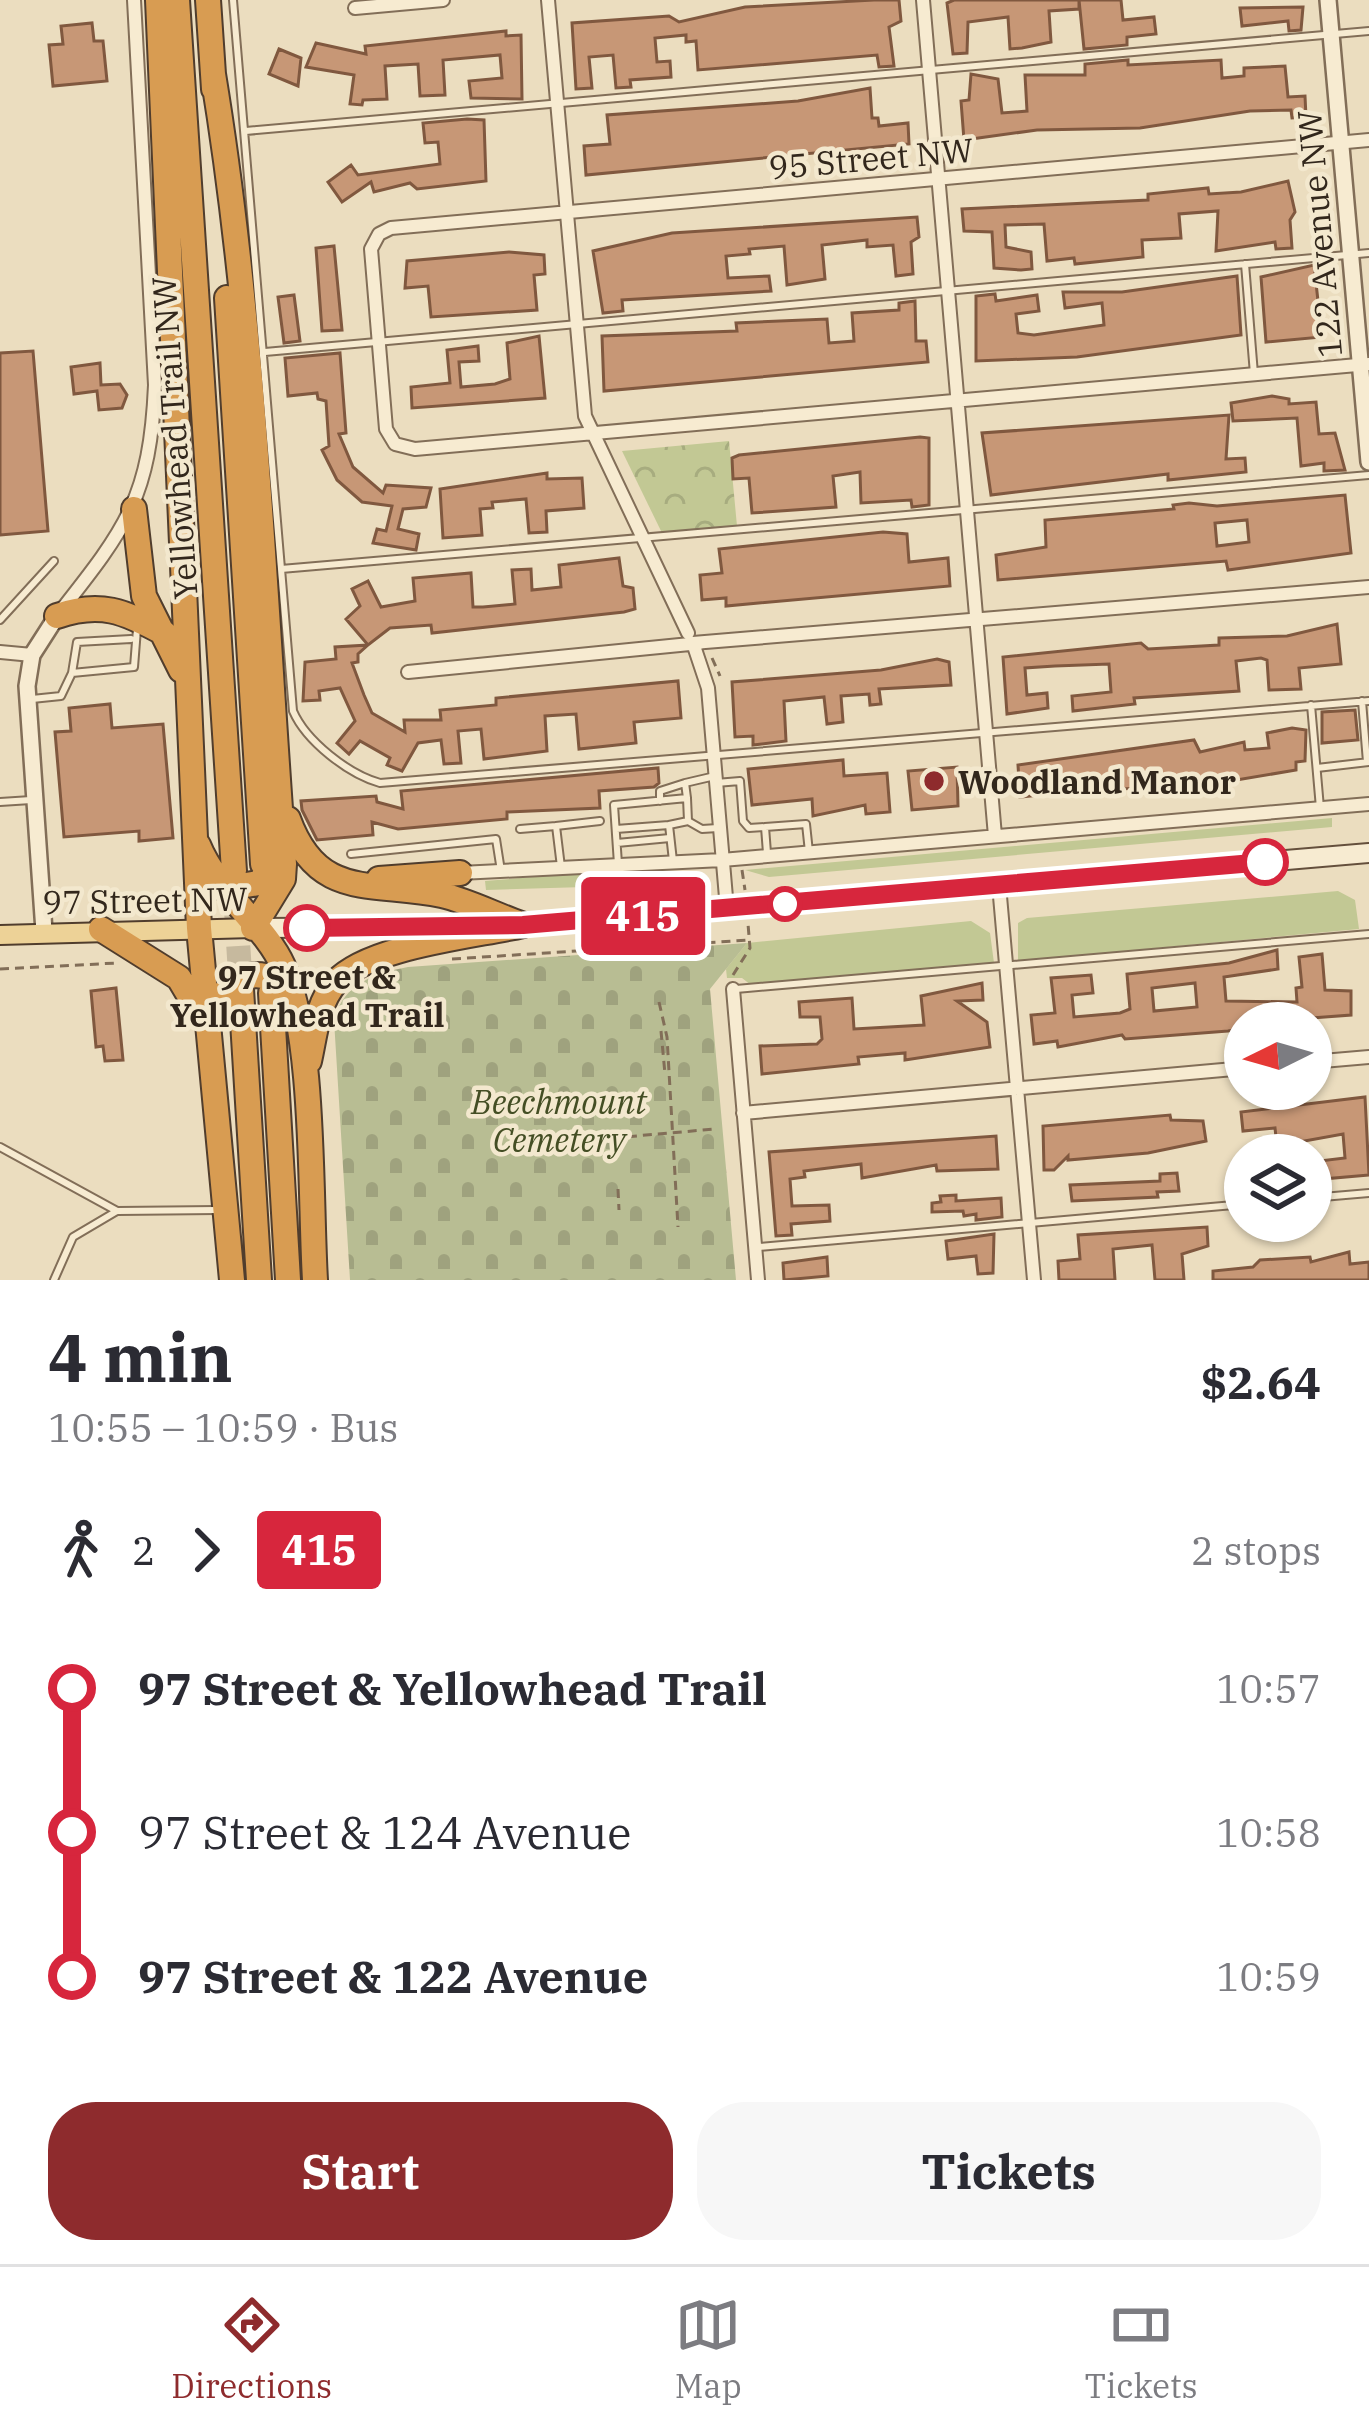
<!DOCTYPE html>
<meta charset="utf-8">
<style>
body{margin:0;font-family:"IBM Plex Serif",serif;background:#f7f7f7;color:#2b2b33;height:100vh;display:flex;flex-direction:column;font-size:45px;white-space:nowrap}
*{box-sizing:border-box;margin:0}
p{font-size:39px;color:#7c7c81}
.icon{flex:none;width:66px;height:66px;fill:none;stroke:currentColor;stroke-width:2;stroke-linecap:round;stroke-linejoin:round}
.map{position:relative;height:1280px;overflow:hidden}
.drawer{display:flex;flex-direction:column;background:#fff;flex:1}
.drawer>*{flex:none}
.badge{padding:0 24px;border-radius:9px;font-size:42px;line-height:78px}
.needle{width:78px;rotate:265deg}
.tools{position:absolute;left:1224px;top:1002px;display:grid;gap:24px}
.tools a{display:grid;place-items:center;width:108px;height:108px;border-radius:50%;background:#fff;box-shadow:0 3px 9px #0004;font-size:60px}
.map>.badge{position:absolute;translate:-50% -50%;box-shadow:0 0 0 6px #fff}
.legs{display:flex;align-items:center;gap:18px;height:132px;padding:0 48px;font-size:39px}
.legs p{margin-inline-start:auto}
.overview{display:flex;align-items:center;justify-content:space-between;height:204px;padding:0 48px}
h1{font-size:66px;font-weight:700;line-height:90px}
.button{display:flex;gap:24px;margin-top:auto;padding:24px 48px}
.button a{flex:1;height:138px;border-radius:48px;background:#8e2b2d;color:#fff;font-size:48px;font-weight:700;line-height:138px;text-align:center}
.button a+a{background:#f7f7f7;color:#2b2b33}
ul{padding:0 48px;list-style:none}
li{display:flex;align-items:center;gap:42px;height:144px;font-size:45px}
li i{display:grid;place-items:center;width:18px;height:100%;margin:0 15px;background:currentColor}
li i::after{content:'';width:30px;height:30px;margin:-15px;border:9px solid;border-radius:50%;background:#fff}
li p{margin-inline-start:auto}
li:first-child i{background:linear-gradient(#0000 50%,currentColor 0)}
li:last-child i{background:linear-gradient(currentColor 50%,#0000 0)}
.tabs{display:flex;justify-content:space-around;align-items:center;height:168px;border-top:3px solid #e1e1e2;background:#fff;font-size:33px;color:#7c7c81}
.tabs a{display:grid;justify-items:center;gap:6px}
.tabs .selected{color:#8e2b2d}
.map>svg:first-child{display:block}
.grass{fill:#c2c894}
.cemetery{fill:url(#cemetery-stones)}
.park{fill:url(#park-crowns)}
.building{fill:#c79776;stroke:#80583f;stroke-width:3;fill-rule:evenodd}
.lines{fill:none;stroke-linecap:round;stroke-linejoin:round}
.motorway-tunnel{stroke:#c6b99e;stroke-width:24;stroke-dasharray:24 12;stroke-linecap:butt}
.service-casing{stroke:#826e58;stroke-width:10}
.minor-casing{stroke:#826e58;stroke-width:16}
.tertiary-casing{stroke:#826e58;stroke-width:20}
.secondary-casing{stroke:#644f3c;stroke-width:22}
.primary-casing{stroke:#503d2d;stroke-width:22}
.motorway-casing{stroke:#503d2d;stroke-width:28}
.path{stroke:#826e58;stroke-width:3;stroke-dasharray:9 6;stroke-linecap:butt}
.service{stroke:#f7ebd1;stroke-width:6}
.minor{stroke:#f7ebd1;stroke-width:12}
.tertiary{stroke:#f7ebd1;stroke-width:15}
.secondary{stroke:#f7ebd1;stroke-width:18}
.primary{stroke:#edd297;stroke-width:18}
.motorway{stroke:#d89c52;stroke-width:24}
.line-1-casing{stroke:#fff;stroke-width:27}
.line-1{stroke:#d7263d;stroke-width:18}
.poi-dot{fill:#8e2b2d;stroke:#f3e8ce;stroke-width:4.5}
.stop-1-dot{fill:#fff;stroke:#d7263d;stroke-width:6}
.labels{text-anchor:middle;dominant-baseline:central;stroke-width:9;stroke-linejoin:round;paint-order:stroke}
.street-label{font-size:33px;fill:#32271c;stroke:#f3e8ce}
.poi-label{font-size:33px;font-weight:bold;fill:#32271c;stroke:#f3e8ce;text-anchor:start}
.stop-label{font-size:33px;font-weight:bold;fill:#32271c;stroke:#f3e8ce}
.park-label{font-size:33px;font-style:italic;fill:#444e24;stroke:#f3e8ce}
</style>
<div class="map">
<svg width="1369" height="1280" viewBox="0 0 1369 1280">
<defs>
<pattern id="cemetery-stones" width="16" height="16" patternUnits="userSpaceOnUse" patternTransform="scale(3)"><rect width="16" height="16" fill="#b8bd93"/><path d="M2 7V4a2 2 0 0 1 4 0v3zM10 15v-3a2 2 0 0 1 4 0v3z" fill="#9fa27e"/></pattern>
<pattern id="park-crowns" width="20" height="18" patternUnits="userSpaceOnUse" patternTransform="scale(3)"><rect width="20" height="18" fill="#c2c894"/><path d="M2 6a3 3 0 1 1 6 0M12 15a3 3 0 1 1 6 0" fill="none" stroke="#a7ac7f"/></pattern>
</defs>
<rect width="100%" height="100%" fill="#ebddbf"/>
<!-- grass -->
<path class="grass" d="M 1332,818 L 1332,827 L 769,877 L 745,870 Z
M 580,873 L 686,874 L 687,884 L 486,890 L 485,881 Z
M 1338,891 L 1355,900 L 1359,929 L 1018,961 L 1018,923 L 1027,918 Z
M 971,921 L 990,933 L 994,963 L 751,985 L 742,978 L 727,978 L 726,969 L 747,943 Z"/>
<!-- cemetery -->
<path class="cemetery" d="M 747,943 L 710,989 L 736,1280 L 350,1280 L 334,1020 C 343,984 375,973 408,967 Z"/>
<!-- park -->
<path class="park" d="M 729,441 L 737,526 L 662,533 L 622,451 Z"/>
<!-- building -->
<path class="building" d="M 874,0 L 899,0 L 901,21 L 889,27 L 894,66 L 879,67 L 877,55 L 698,70 L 696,41 L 686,42 L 686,35 L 655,38 L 657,62 L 670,61 L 671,77 L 630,80 L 631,87 L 616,88 L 613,55 L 589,57 L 592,88 L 576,89 L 572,23 L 669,16 L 679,22 L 745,7 Z
M 954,0 L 1079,0 L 1079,9 L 1049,11 L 1051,42 L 1022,48 L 1010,49 L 1008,17 L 968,22 L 967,53 L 953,54 L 947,3 Z
M 1079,0 L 1121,0 L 1123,20 L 1154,17 L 1156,34 L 1127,37 L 1127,45 L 1084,49 Z
M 1303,7 L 1301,30 L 1289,31 L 1288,21 L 1242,26 L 1240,8 Z
M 92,23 L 94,41 L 103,41 L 107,81 L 53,86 L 49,45 L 63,44 L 61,26 Z
M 506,31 L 506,36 L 521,35 L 522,99 L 471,98 L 469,81 L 502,78 L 500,55 L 443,60 L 445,95 L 420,96 L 418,64 L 385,66 L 387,99 L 363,100 L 362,105 L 350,104 L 354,75 L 306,67 L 316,43 L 366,54 L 365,46 Z
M 279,49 L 301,58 L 298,86 L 269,74 Z
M 1128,60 L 1128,65 L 1221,60 L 1222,78 L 1244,76 L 1244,68 L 1285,66 L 1288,97 L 1305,96 L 1306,117 L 1292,118 L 1291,110 L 1250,111 L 1140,128 L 1037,130 L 964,140 L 961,101 L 969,100 L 971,74 L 998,79 L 1002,113 L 1027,111 L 1025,75 L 1085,75 L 1085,64 Z
M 870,88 L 872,118 L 878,118 L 879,126 L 908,123 L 909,144 L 586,175 L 584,146 L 610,144 L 607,115 L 798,101 Z
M 467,119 L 484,120 L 486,181 L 417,189 L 410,183 L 374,192 L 371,182 L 342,202 L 328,182 L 351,165 L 358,175 L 440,164 L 438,142 L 425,143 L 423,123 Z
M 1288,181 L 1295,212 L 1290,220 L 1292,248 L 1276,249 L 1275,242 L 1216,251 L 1218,211 L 1179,214 L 1181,238 L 1142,240 L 1143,257 L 1075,264 L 1074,258 L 1047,261 L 1044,224 L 1005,225 L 1006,247 L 1031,252 L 1032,269 L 1021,270 L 994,268 L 992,232 L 964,231 L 962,209 L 1148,200 L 1148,194 L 1208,188 L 1209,194 L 1241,192 Z
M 917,217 L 919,237 L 911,242 L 913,274 L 896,276 L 893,245 L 867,247 L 867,240 L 822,245 L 825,279 L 787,285 L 784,246 L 749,249 L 750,254 L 726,256 L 728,278 L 769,276 L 771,291 L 622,300 L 623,311 L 603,313 L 593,251 L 672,233 Z
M 334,246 L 342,330 L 322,331 L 316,248 Z
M 509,252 L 544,255 L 545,274 L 534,275 L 537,310 L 431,317 L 428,286 L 405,288 L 407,261 Z
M 1314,265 L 1322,337 L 1266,342 L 1261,277 Z
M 1237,276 L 1241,335 L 1077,357 L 976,361 L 976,296 L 995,294 L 996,301 L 1037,295 L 1039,311 L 1016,314 L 1018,333 L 1034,335 L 1104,325 L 1102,303 L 1065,308 L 1063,292 L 1122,292 Z
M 294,295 L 300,341 L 284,343 L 278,297 Z
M 915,301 L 916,341 L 926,341 L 928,362 L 604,391 L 602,336 L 737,331 L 736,323 L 827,319 L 829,343 L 854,341 L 852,313 L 899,310 L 899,303 Z
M 539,336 L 545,398 L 412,408 L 411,387 L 450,383 L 447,350 L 478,346 L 479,361 L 459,362 L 461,387 L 495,384 L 510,379 L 507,343 Z
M 33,351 L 48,531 L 0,535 L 0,353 Z
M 340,353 L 346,433 L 339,434 L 353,467 L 383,493 L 386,485 L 431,488 L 426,507 L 403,509 L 398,529 L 419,534 L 416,550 L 373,543 L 377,529 L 386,531 L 392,506 L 362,502 L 337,480 L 322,450 L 329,446 L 326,401 L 318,399 L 317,393 L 288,396 L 285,358 Z
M 100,363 L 101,385 L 120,384 L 127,395 L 122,408 L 99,410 L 97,391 L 74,394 L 71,367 Z
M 1272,396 L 1289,399 L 1289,404 L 1316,402 L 1319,434 L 1335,433 L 1345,470 L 1324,471 L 1324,463 L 1301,466 L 1297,418 L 1233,421 L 1231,403 Z
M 1229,415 L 1226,459 L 1245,458 L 1246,472 L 1168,480 L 1168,474 L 991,495 L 982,433 Z
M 920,437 L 929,438 L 929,505 L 912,507 L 911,500 L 861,503 L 860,472 L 833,476 L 836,507 L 752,513 L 749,478 L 733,479 L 732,458 L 739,455 Z
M 547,473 L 547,479 L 582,478 L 584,508 L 546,511 L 547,532 L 529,533 L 526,499 L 492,502 L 493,508 L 480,509 L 482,535 L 443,538 L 440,489 Z
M 1345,495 L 1351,553 L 1228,570 L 1226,561 L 998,580 L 996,555 L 1046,547 L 1045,520 L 1174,509 L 1173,505 L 1189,503 L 1217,506 ZM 1247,520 L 1249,542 L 1217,546 L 1215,523 Z
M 883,532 L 907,534 L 909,562 L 948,558 L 950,586 L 726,606 L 726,598 L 702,600 L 700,575 L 722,573 L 719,549 Z
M 619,558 L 623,586 L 633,588 L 635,609 L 624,612 L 432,633 L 431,625 L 390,628 L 368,645 L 346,619 L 360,606 L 352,589 L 368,581 L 381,607 L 415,601 L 413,578 L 471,573 L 473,607 L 483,607 L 515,604 L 512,570 L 531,569 L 532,590 L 561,587 L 559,565 Z
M 1337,624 L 1341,664 L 1299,668 L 1301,689 L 1269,690 L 1267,660 L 1261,658 L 1236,661 L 1239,691 L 1134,698 L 1135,704 L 1073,711 L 1072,696 L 1111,692 L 1109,664 L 1055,666 L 1025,668 L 1027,695 L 1047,693 L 1048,708 L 1007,714 L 1003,657 L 1141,643 L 1148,649 L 1219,645 L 1219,638 L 1287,636 Z
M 368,645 L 358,654 L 358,662 L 352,663 L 364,695 L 372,713 L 405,732 L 404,720 L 441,720 L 440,710 L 496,705 L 496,698 L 678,681 L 681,718 L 634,722 L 636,743 L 579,749 L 576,714 L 545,716 L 547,751 L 484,759 L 481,729 L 458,731 L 461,763 L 444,764 L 441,740 L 418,743 L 402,771 L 387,765 L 390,758 L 360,741 L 349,754 L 337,743 L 355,721 L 340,688 L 319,691 L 320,700 L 303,701 L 305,662 L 336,659 L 335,647 Z
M 937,659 L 949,662 L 951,685 L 879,689 L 881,704 L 870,705 L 869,694 L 841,696 L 843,722 L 827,724 L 824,697 L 784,701 L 786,741 L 753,745 L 753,736 L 735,737 L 732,682 L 881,670 Z
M 110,704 L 112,728 L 163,724 L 173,838 L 139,841 L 139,831 L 64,837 L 55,732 L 71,731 L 69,708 Z
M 1355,710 L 1358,740 L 1322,743 L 1322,712 Z
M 1292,728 L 1306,730 L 1305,761 L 1296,762 L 1296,770 L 1189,788 L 1099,789 L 1020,797 L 1018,765 L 1194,740 L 1200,752 L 1244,742 L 1245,750 L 1269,748 L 1267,733 Z
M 843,760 L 844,776 L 887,773 L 890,812 L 866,814 L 865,805 L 813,816 L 812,799 L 752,805 L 748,769 Z
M 957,767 L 958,806 L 912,810 L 908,771 Z
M 658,768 L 659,783 L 654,787 L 599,791 L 600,808 L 507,812 L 507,819 L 398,829 L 372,822 L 373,835 L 317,840 L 302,810 L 301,801 L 376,796 L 377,802 L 403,809 L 401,791 Z
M 1277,950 L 1278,969 L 1224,977 L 1226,1001 L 1297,1002 L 1296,988 L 1302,987 L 1299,957 L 1322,954 L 1325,990 L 1351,991 L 1351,1015 L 1245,1023 L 1245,1028 L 1228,1031 L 1125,1039 L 1122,1035 L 1058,1047 L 1057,1041 L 1034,1044 L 1031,1015 L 1055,1013 L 1051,978 L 1091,975 L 1093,993 L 1072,995 L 1074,1017 L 1120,1013 L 1130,1009 L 1127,974 L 1229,963 ZM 1195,983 L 1197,1007 L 1154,1011 L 1152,988 Z
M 982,983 L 983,1000 L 957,1001 L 987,1022 L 990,1047 L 905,1060 L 905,1053 L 858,1057 L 859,1064 L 762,1074 L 760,1046 L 817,1044 L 822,1039 L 820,1017 L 800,1017 L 799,1002 L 852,998 L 854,1029 L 924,1025 L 921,996 Z
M 116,988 L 123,1060 L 105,1061 L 103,1046 L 96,1047 L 91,991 Z
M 1365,1097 L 1369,1175 L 1311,1180 L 1311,1162 L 1345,1158 L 1343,1134 L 1277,1146 L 1275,1128 L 1243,1131 L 1241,1112 Z
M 1170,1115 L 1171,1120 L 1203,1121 L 1206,1141 L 1148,1153 L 1068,1160 L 1068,1156 L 1054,1170 L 1044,1170 L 1043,1126 Z
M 996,1136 L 998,1169 L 937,1171 L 936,1165 L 862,1178 L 861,1164 L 804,1171 L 805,1177 L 790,1179 L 792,1206 L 829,1205 L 830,1221 L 791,1224 L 792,1235 L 776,1236 L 769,1152 Z
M 1177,1173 L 1179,1191 L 1157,1192 L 1158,1197 L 1072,1201 L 1070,1185 L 1160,1181 L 1160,1174 Z
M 956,1195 L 956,1201 L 1001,1198 L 1002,1217 L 976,1220 L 976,1214 L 964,1216 L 963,1211 L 932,1212 L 932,1203 L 941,1202 L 940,1196 Z
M 1207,1227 L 1208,1246 L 1182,1254 L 1184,1280 L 1155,1280 L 1152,1245 L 1113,1249 L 1115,1280 L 1059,1280 L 1058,1261 L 1080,1259 L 1078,1235 Z
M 994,1234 L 993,1273 L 978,1274 L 976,1256 L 948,1259 L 946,1241 Z
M 1349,1252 L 1350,1264 L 1369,1262 L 1369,1280 L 1213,1280 L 1213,1271 L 1253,1267 L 1260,1260 L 1310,1257 L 1311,1262 Z
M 827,1257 L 828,1276 L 784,1280 L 783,1263 Z"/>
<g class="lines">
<!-- motorway-tunnel -->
<path class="motorway-tunnel" d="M 236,910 L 241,989"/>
<!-- service casing -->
<g class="service-casing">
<path id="service" d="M 233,0 L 293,711 C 306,741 348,774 380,783 L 1369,701
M 246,131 L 1369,31
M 1245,264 L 1254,374
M 265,352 L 1369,253
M 281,569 L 1369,475
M 0,620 L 54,561
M 72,673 L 77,642 L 131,639
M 32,699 L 61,696 L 72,673 L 134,667 L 137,629
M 1362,701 L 1367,762
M 1311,705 L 1320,808
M 1317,768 L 1369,762
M 685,783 L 715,776
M 716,783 L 740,781 L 743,821 L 749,828 L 765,827
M 660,801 L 660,791 L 685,783 L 687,798
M 0,802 L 31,800
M 688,821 L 702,829 L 718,828
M 556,826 L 600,821
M 520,829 L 556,826 L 561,867
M 616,829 L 669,825
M 617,843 L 670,838
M 767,853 L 765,827 L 806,824 L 809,852
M 351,854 L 496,839 L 501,871
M 618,864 L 614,805 L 687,798 L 688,821 L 669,825 L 673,861
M 736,989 L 1369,934
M 0,1147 L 117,1211
M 1311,1198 L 1369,1193
M 759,1247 L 1245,1204
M 54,1280 L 73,1237 L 117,1211 L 217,1210"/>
</g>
<!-- minor casing -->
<g class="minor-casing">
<path id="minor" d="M 548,0 L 585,416 L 688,633
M 923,0 L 995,836
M 355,8 L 443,0
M 1369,140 L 391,228 L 379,234 L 371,249 L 386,429 L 395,444 L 415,449 L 1369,364
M 59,613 C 127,527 150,497 155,385 L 134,0
M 0,652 L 32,655
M 408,672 L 700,643
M 460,873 L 722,860 L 1369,804
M 999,885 L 1034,1280
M 727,909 L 708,688 L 693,643 L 1369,587
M 733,989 L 758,1280
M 1311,1062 L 1369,1057
M 743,1113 L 1245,1068"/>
</g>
<!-- tertiary casing -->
<g class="tertiary-casing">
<path id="tertiary" d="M 1328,0 L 1369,462
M 44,931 L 27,686 L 32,655 L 57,616"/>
</g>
<!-- secondary casing -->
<g class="secondary-casing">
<path id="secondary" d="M 515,925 L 1369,853
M 253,928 L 464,927"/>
</g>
<!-- primary casing -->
<g class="primary-casing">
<path id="primary" d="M 0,935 L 253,928"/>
</g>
<!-- motorway casing -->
<g class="motorway-casing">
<path id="motorway" d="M 158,0 L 199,928 L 232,1280
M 177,0 L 234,871
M 208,0 L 214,89
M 213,74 C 256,335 264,600 284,864 L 283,879 L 253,928
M 227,298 L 263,864
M 134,509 L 144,596 L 181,670
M 57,616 C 100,601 124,611 164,633
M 288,819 C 318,902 373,880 442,895 C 468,901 495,915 521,924
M 198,845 C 216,890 266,927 283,966 C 315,1038 310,1197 315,1280
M 219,879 L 240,886 L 259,883 L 279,857
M 379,879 L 460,873
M 101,929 L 179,978 L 201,1015
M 241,989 L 259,1280
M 271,993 L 288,1280
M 208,1018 C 227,980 255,958 291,992
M 309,1061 C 315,1035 317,1003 336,982 C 369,946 475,936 523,925"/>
</g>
<!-- path -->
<path class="path" d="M 712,658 L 720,676
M 742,870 L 745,890
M 452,959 L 750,940
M 0,969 L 117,963
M 733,975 L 750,948 L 748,924
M 659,1002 L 667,1037 L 678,1227
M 661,1031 L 665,1074
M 613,1138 L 715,1129
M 618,1189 L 619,1210"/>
<!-- service -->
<use href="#service" class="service"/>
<!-- minor -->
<use href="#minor" class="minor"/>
<!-- tertiary -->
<use href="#tertiary" class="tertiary"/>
<!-- secondary -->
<use href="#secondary" class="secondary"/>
<!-- primary -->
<use href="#primary" class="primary"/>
<!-- motorway -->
<use href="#motorway" class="motorway"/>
</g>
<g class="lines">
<!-- line-1 casing -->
<g class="line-1-casing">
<path id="line-1" d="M 307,928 L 523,925 L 1265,862"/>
</g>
<!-- line-1 -->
<use href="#line-1" class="line-1"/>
</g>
<!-- markers -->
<circle class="poi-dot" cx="934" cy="781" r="12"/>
<g class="stop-1-dot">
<circle cx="1265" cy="862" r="21"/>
<circle cx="785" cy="904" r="15"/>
<circle cx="307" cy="928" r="21"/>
</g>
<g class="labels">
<!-- street labels -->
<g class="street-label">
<text transform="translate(871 158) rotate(-5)">95 Street NW</text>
<text transform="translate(1319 234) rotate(-95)">122 Avenue NW</text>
<text transform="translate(174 438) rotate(-94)">Yellowhead Trail NW</text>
<text transform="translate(145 900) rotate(-1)">97 Street NW</text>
</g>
<!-- poi labels -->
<g class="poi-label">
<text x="958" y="781">Woodland Manor</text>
</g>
<!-- stop labels -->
<g class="stop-label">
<text x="307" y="976">97 Street &amp;<tspan x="307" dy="38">Yellowhead Trail</tspan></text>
</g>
<!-- park labels -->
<g class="park-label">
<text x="559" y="1101">Beechmount<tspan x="559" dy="38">Cemetery</tspan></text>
</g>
</g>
</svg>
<div class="tools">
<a><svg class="needle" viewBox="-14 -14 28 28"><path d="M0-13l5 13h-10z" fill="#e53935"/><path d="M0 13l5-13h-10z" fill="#7c7c81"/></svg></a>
<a><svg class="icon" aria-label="layers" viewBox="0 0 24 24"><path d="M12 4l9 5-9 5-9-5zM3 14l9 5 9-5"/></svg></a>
</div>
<b class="badge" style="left:643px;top:916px;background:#d7263d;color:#fff">415</b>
</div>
<section class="drawer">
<div class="overview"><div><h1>4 min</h1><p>10:55 – 10:59 · Bus</p></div><b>$2.64</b></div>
<div class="legs"><svg class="icon" aria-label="walk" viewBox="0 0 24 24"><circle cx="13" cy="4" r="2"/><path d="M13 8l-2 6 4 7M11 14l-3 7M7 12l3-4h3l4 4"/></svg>2<svg class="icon" aria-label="forward" viewBox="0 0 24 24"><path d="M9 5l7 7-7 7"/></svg><b class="badge" style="background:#d7263d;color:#fff">415</b><p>2 stops</p></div>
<ul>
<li><i style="color:#d7263d"></i><b>97 Street &amp; Yellowhead Trail</b><p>10:57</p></li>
<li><i style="color:#d7263d"></i><span>97 Street &amp; 124 Avenue</span><p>10:58</p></li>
<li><i style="color:#d7263d"></i><b>97 Street &amp; 122 Avenue</b><p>10:59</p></li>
</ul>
<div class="button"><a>Start</a><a>Tickets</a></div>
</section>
<nav class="tabs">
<a class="selected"><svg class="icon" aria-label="directions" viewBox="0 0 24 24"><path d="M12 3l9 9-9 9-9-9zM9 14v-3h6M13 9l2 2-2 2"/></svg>Directions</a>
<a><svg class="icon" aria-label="map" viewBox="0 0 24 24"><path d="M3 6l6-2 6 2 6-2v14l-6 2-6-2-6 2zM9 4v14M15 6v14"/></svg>Map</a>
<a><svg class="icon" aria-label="tickets" viewBox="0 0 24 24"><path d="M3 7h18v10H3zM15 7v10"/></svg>Tickets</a>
</nav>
